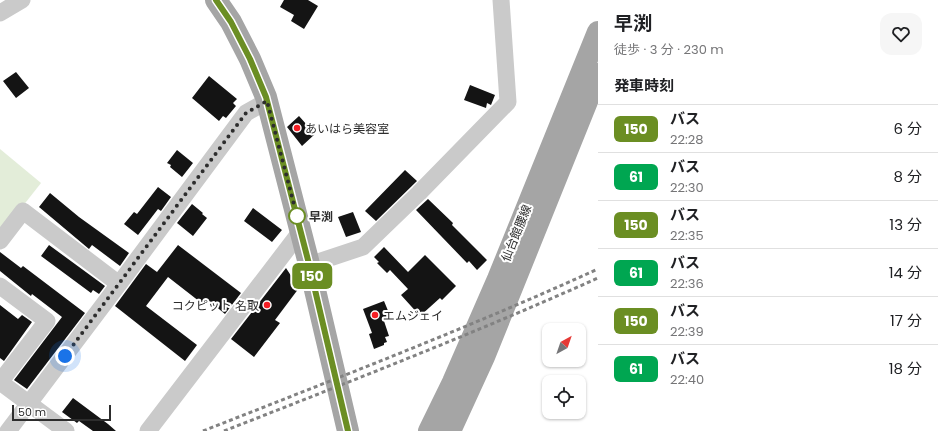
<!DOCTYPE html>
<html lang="ja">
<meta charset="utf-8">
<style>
body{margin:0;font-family:Poppins,"Noto Sans JP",sans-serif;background:#f6f6f6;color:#202124;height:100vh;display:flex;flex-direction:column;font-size:15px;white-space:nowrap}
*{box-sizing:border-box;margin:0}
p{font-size:13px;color:#757577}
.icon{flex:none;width:22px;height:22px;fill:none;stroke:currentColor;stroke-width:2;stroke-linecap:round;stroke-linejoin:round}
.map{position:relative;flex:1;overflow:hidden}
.sheet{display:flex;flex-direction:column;background:#fff;width:340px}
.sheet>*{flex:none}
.badge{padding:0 8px;border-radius:6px;font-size:14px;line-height:26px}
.needle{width:26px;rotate:40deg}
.fabs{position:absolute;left:542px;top:323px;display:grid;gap:8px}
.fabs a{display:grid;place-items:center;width:44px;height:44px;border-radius:8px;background:#fff;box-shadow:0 1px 3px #0004;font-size:20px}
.scale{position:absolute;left:12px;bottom:10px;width:99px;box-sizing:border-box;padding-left:4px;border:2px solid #2d2d2d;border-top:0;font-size:11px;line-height:14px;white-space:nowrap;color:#2d2d2d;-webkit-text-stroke:3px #fff;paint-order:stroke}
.you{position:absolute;width:20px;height:20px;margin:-10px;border:3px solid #fff;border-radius:50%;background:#1a73e8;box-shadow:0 0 0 6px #1a73e833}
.map>.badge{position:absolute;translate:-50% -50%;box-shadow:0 0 0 2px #fff}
h2{padding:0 16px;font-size:15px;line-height:36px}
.round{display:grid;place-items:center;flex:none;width:42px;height:42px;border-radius:12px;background:#f6f6f6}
.head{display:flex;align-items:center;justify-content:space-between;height:68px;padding:0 16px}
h1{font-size:19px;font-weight:700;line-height:30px}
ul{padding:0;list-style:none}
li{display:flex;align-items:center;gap:12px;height:48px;padding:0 16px;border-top:1px solid #e0e0e0}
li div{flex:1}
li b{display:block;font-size:15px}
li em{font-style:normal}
li .badge{min-width:44px;font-weight:700;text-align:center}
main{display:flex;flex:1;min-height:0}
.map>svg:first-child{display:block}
.green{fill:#e3edd9}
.building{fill:#141414}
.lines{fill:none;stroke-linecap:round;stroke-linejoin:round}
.minor{stroke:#cacaca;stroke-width:17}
.major{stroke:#a5a5a5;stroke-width:22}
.rail{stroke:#828282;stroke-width:3;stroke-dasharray:4 3;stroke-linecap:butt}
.line-casing{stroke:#fff;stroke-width:9}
.line{stroke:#6b8e23;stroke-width:6}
.walk{stroke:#2d2d2d;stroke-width:4;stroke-dasharray:0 7.2}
.poi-dot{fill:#f51e24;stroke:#fff;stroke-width:1.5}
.stop-dot{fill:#fff;stroke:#6b8e23;stroke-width:2}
.labels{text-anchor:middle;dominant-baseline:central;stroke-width:4;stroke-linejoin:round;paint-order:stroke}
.poi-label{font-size:12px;fill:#2d2d2d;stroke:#fff;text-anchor:start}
.stop-label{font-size:12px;font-weight:bold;fill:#2d2d2d;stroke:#fff;text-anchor:start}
.street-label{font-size:12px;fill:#2d2d2d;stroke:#fff}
</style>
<main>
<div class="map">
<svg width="598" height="431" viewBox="0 0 598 431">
<rect width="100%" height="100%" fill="#fff"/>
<!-- green -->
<path class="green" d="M 0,149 L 41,183 L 0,235 Z"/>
<!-- building -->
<path class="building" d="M 284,0 L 308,0 L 318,6 L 304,29 L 291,21 L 294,15 L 280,7 Z
M 16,72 L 29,88 L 16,98 L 3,81 Z
M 209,76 L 237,99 L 233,103 L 236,106 L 226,118 L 223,116 L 219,121 L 192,98 Z
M 470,85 L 495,95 L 491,105 L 487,103 L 486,108 L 464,100 Z
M 299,116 L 315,134 L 302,146 L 287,127 Z
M 177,150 L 193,163 L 182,177 L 170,167 L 171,165 L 167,163 Z
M 405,170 L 417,181 L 376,221 L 365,211 Z
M 158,187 L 171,197 L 161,211 L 158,209 L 138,235 L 124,224 L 134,212 L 137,214 Z
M 50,193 L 79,217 L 129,253 L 120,266 L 92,245 L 89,249 L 39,207 Z
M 428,199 L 453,223 L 452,225 L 487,260 L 477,270 L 469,261 L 467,263 L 416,210 Z
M 192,204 L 203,213 L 202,214 L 207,218 L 193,236 L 177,223 Z
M 253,208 L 282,230 L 272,242 L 244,221 Z
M 353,212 L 361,232 L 346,237 L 338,217 Z
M 49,245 L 105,286 L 99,294 L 93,290 L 91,293 L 41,256 Z
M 178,245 L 241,293 L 225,314 L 208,300 L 204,305 L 168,277 L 146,306 L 197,345 L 185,361 L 115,306 L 146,264 L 157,272 Z
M 384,247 L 408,272 L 425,255 L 456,286 L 442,300 L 440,298 L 420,316 L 401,295 L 408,289 L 390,270 L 387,273 L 377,263 L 379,262 L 374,257 Z
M 0,252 L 21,268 L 23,266 L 85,313 L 27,389 L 14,380 L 62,317 L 32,294 L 31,296 L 0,271 Z
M 286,268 L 299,288 L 275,320 L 280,323 L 254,357 L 231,339 Z
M 384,301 L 391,318 L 384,321 L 389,336 L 385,337 L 387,342 L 384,343 L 384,345 L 374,349 L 369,334 L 372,333 L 363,309 Z
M 0,305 L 18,319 L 22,315 L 32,322 L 4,361 L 0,358 Z
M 73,398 L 108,424 L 116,431 L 93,431 L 79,421 L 77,423 L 62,412 Z"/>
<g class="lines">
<!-- minor -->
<path class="minor" d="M 0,13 L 22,0
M 0,241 L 23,211 L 119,284 L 246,113 L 267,101
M 309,265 L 363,247 L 419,193 L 508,102 L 501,0
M 0,286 L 47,321 L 0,382
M 0,382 L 66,431
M 8,431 L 119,284
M 148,431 L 301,231"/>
<!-- major -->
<path class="major" d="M 216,0 L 231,22 L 250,59 L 266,97 L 308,260 L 348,431
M 429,431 L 453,382 L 498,279 L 598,32
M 450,431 L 484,357 L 598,74"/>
<!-- rail -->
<path class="rail" d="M 203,431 C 335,379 468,328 598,269
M 224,431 C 349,382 475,333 598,278"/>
</g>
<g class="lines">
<!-- line casing -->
<g class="line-casing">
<path id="line" d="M 216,0 L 231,22 L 250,59 L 266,97 L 308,260 L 348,431"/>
</g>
<!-- line -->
<use href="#line" class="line"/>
<!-- walk -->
<path class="walk" d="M 65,356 L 246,113 L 267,101 L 297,216"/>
</g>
<!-- markers -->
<g class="poi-dot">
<circle cx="297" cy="128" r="4"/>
<circle cx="267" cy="305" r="4"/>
<circle cx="375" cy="315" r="4"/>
</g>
<circle class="stop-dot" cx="297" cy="216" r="8"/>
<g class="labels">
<!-- poi labels -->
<g class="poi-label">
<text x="305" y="128">あいはら美容室</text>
<text x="259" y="305" text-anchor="end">コクピット 名取</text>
<text x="383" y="315">エムジェイ</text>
</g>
<!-- stop labels -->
<g class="stop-label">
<text x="309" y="216">早渕</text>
</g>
<!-- street labels -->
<g class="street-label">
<text transform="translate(516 233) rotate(-68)">仙台館腰線</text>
</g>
</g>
</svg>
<div class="fabs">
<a><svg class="needle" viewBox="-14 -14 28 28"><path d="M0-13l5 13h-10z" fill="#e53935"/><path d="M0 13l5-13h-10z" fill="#757577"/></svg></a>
<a><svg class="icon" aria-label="locate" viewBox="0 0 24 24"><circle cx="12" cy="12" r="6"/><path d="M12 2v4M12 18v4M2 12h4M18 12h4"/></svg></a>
</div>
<div class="scale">50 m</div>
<div class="you" style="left:65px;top:356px"></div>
<b class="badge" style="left:312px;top:276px;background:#6b8e23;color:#fff">150</b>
</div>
<section class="sheet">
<div class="head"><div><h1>早渕</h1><p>徒歩 · 3 分 · 230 m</p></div><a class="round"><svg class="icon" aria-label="heart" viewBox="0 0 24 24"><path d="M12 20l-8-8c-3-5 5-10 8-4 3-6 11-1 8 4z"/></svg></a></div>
<h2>発車時刻</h2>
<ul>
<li><span class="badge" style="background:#6b8e23;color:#fff">150</span><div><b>バス</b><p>22:28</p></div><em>6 分</em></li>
<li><span class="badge" style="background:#00a651;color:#fff">61</span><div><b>バス</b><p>22:30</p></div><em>8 分</em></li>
<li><span class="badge" style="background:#6b8e23;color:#fff">150</span><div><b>バス</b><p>22:35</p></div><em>13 分</em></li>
<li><span class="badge" style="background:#00a651;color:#fff">61</span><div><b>バス</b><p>22:36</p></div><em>14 分</em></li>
<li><span class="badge" style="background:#6b8e23;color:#fff">150</span><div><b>バス</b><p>22:39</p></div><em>17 分</em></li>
<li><span class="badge" style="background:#00a651;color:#fff">61</span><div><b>バス</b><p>22:40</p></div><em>18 分</em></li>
</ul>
</section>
</main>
